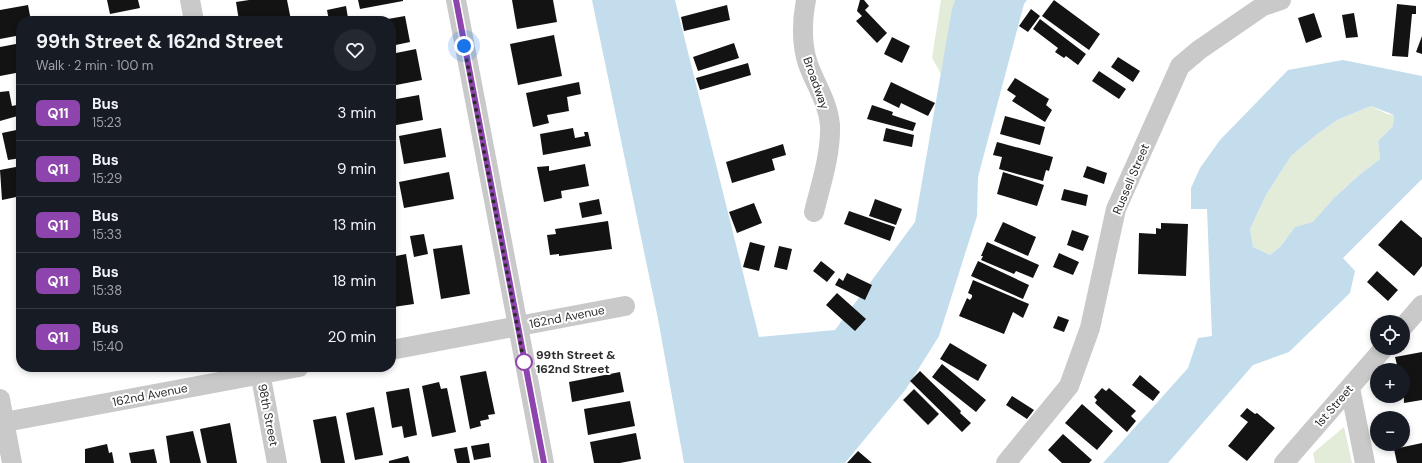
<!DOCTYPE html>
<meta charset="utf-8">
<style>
body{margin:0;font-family:"DM Sans",sans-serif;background:#242831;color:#f1f3f6;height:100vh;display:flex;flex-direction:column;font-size:15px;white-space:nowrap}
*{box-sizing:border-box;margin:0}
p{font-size:13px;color:#9ea1a6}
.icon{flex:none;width:22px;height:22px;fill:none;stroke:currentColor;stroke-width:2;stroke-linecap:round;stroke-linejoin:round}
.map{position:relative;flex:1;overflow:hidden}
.drawer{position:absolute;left:16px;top:16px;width:380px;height:356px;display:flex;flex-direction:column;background:#171b24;border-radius:16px;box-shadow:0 2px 6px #0003}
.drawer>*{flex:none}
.badge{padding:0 8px;border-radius:6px;font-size:14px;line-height:26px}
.fabs{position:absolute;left:1370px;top:315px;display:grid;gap:8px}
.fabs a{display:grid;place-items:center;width:40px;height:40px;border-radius:50%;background:#171b24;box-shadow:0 2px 6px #0003;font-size:20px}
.you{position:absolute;width:20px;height:20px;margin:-10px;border:3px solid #fff;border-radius:50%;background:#1a73e8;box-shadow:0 0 0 6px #1a73e833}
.map>.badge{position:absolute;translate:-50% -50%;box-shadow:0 0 0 2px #fff}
.round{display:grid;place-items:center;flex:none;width:42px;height:42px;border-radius:21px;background:#242831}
.headline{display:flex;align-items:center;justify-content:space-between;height:68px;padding:0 20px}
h1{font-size:19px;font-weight:700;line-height:30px}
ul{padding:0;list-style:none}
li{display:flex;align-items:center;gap:12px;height:56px;padding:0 20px;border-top:1px solid #363941}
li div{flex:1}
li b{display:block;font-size:15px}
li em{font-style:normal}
li .badge{min-width:44px;font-weight:700;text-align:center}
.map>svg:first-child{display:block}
.green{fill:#e3ebd9}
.water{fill:#c3dded;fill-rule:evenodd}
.building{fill:#131313}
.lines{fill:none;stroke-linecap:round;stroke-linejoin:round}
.street{stroke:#c9c9c9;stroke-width:20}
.line-casing{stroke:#fff;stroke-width:9}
.line{stroke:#8e44ad;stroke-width:6}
.walk{stroke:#2c2c2c;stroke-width:4;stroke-dasharray:0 7.2}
.stop-dot{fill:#fff;stroke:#8e44ad;stroke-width:2}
.labels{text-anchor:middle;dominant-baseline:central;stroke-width:4;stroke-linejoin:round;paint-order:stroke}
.street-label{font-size:12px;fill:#2c2c2c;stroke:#fff}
.stop-label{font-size:12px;font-weight:bold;fill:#2c2c2c;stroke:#fff;text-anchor:start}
</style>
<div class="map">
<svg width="1422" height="463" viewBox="0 0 1422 463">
<rect width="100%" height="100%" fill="#fff"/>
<!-- green -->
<path class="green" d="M 941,0 L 955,0 L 941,74 L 932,58 Z
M 1371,106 L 1387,114 L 1394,115 L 1393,126 L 1378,141 L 1380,159 L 1358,176 L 1334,198 L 1313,223 L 1295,227 L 1281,246 L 1270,255 L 1253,247 L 1250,229 L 1266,195 L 1291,156 L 1316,135 L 1337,120 Z
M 1344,427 L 1352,463 L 1315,463 L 1313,453 Z"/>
<!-- water -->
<path class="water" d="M 592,0 L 675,0 L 759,337 L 835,330 L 915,222 L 952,9 L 955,0 L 1027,0 L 1024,4 L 978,177 L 977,216 L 939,336 L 906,389 L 845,463 L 684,463 L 658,319 Z
M 1343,60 L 1422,76 L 1422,179 L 1343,258 L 1355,271 L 1350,293 L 1289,352 L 1253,365 L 1168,463 L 1103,463 L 1188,368 L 1198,338 L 1212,336 L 1207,209 L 1191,209 L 1191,188 L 1200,168 L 1220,140 L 1288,70 ZM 1371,106 L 1394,115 L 1393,126 L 1378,141 L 1380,159 L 1358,176 L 1334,198 L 1313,222 L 1295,227 L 1281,246 L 1270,255 L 1253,247 L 1250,229 L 1266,195 L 1291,156 L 1316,135 L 1337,120 Z"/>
<!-- building -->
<path class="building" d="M 107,0 L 138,0 L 140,8 L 110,14 Z
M 249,0 L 287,0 L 291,20 L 239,21 L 236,2 Z
M 358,0 L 403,0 L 403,1 L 360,9 Z
M 512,0 L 553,0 L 557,22 L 517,29 Z
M 860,0 L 864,0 L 869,6 L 865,10 L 887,33 L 877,43 L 856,21 L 862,16 L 857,11 Z
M 1054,0 L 1100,34 L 1089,50 L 1042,16 Z
M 1397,4 L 1416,6 L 1416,14 L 1412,14 L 1408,57 L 1392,56 Z
M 28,5 L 31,21 L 21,21 L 21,35 L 0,39 L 0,10 Z
M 727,5 L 730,20 L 684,31 L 681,17 Z
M 346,6 L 348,18 L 329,21 L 327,10 Z
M 1031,9 L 1040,16 L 1028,32 L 1019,26 Z
M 1314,13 L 1322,37 L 1306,43 L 1298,18 Z
M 1354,13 L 1358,37 L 1346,38 L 1342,15 Z
M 405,16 L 410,42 L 391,46 L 391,21 L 382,20 Z
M 1040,19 L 1086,54 L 1078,65 L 1066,56 L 1064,58 L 1055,52 L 1058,48 L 1033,29 Z
M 554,35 L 562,76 L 518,85 L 510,44 Z
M 1422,36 L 1422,54 L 1416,52 Z
M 892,37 L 910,46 L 902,63 L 884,54 Z
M 21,43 L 21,72 L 0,76 L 0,47 Z
M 734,43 L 739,58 L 698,71 L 693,57 Z
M 416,49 L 422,80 L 391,86 L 391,54 Z
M 1118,57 L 1140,71 L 1133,82 L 1111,67 Z
M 748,63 L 751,75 L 700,90 L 696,78 Z
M 1099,71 L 1126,89 L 1119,99 L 1092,81 Z
M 1015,78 L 1049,99 L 1046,105 L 1052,110 L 1045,122 L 1012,101 L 1016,96 L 1007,90 Z
M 579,82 L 581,94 L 567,97 L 569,111 L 547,115 L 549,123 L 533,127 L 526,93 Z
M 891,82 L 935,103 L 928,116 L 901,103 L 899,108 L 883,100 Z
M 9,91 L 12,106 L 21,104 L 21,115 L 0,121 L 0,92 Z
M 419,95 L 423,120 L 391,126 L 391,100 Z
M 872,105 L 893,112 L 892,115 L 916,123 L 913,131 L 867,119 Z
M 1005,116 L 1045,127 L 1040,145 L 1000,134 Z
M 441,128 L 446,157 L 404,164 L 399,136 Z
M 573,128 L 575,138 L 585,136 L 584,132 L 588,132 L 591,146 L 543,155 L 540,134 Z
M 886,128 L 914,135 L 912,147 L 883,141 Z
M 21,129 L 21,158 L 8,160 L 2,133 Z
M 997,142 L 1053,157 L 1049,171 L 1046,170 L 1043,181 L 999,169 L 1002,157 L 993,155 Z
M 783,144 L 786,155 L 772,159 L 775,170 L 732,183 L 726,162 Z
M 585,164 L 589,186 L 561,191 L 562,198 L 544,202 L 537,167 L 549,166 L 549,171 Z
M 21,166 L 21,196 L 2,200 L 0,170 Z
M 1087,166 L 1107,173 L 1104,184 L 1083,177 Z
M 449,172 L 454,199 L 404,208 L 399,182 Z
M 1003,172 L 1044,185 L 1037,206 L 997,194 Z
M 1064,189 L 1088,195 L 1086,206 L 1061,200 Z
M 599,199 L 602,214 L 582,218 L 579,203 Z
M 875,199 L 902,209 L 896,225 L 869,216 Z
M 754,203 L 762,223 L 737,233 L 729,212 Z
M 849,211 L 895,227 L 890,241 L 844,224 Z
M 1401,220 L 1422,238 L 1422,266 L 1414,276 L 1378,245 Z
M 608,221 L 612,249 L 559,256 L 559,254 L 550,255 L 547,235 L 556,234 L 555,229 Z
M 1003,222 L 1036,237 L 1028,256 L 994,241 Z
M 1161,223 L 1188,224 L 1186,276 L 1138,274 L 1139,233 L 1156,234 L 1156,228 L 1161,229 Z
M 1072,230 L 1089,236 L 1083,251 L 1067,245 Z
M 424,234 L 428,254 L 414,257 L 410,236 Z
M 750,242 L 765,246 L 759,271 L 743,267 Z
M 987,242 L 1039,265 L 1033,278 L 1016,271 L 1014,274 L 981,260 L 983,256 L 981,256 Z
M 462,245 L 470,294 L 441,299 L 433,249 Z
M 779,246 L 792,249 L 787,270 L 774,267 Z
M 1059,253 L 1079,262 L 1073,275 L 1053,267 Z
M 406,254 L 414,304 L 393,307 L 391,257 Z
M 821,261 L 835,272 L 827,282 L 813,271 Z
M 978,261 L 1029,285 L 1023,299 L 971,276 Z
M 1377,271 L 1398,290 L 1388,301 L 1367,282 Z
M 847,273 L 872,285 L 865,300 L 835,285 L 839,278 L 843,281 Z
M 973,280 L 1029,304 L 1023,318 L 1013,312 L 1004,334 L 959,316 L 967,298 L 970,300 L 972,297 L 972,295 L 968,293 Z
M 837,293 L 866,319 L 855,331 L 826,305 Z
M 1058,316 L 1069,320 L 1064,332 L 1053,328 Z
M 950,343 L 987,365 L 978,381 L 940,359 Z
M 1422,352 L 1422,400 L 1404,403 L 1403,370 L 1398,369 L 1395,357 Z
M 942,364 L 986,400 L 976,412 L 932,377 Z
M 486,371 L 495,414 L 488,415 L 489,419 L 480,421 L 481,426 L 470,429 L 460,376 Z
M 920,371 L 961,411 L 960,413 L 971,423 L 962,432 L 910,381 Z
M 620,372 L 624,392 L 572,402 L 569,382 Z
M 1140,375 L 1160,392 L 1153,401 L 1132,385 Z
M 439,382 L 441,389 L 447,388 L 456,432 L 432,437 L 422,386 Z
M 409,388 L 417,435 L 404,438 L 402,426 L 392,428 L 386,392 Z
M 1102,388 L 1106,391 L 1109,388 L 1136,411 L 1131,416 L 1136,421 L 1127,432 L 1095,403 L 1097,400 L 1094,397 Z
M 914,389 L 939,414 L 928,425 L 903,400 Z
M 1012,396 L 1034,410 L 1027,419 L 1006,405 Z
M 630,401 L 635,426 L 588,435 L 584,409 Z
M 1082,404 L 1113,431 L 1097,450 L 1065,423 Z
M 374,407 L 383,455 L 355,460 L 346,413 Z
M 1247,408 L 1255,414 L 1257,413 L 1275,428 L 1247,461 L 1228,446 L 1248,422 L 1240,416 Z
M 336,416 L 345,463 L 321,463 L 313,420 Z
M 230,423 L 237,463 L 207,463 L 200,429 Z
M 193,431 L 201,463 L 170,463 L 166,436 Z
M 636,433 L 641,459 L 620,463 L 594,463 L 590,442 Z
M 1063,434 L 1092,460 L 1089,463 L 1062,463 L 1048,450 Z
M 489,443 L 491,457 L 474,460 L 471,446 Z
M 1422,443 L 1422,463 L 1397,463 L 1394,449 Z
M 107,444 L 109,453 L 112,452 L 114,463 L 85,463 L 85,449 Z
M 467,447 L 470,463 L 457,463 L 454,449 Z
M 154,449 L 157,463 L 131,463 L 129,453 Z
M 858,451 L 872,463 L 847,463 Z
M 408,456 L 410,463 L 389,463 L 389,461 Z"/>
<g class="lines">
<!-- street -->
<path class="street" d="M 190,0 L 194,21
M 456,0 L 544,463
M 806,0 C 802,21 801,43 808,64 C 815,84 828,102 830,125 C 831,154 821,184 814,212
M 1403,327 L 1422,305
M 391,350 L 625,306
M 259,367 L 277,463
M 1350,388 L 1365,463
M 0,399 L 12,463
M 0,423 L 299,367
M 1006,463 L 1069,386 L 1090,328 L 1116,209 L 1180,66 L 1199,50 L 1263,6 L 1281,0
M 1284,463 L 1384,348"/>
</g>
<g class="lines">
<!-- line casing -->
<g class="line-casing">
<path id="line" d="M 456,0 L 544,463"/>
</g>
<!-- line -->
<use href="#line" class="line"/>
<!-- walk -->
<path class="walk" d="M 464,46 L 524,362"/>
</g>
<!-- markers -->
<circle class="stop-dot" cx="524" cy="362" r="8"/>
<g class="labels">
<!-- street labels -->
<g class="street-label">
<text transform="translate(816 83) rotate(70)">Broadway</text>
<text transform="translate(1131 179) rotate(-67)">Russell Street</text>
<text transform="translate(567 317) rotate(-11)">162nd Avenue</text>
<text transform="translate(150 395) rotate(-11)">162nd Avenue</text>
<text transform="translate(1334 406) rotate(-49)">1st Street</text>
<text transform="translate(268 415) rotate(79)">98th Street</text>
</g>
<!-- stop labels -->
<g class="stop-label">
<text x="536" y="355">99th Street &amp;<tspan x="536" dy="14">162nd Street</tspan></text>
</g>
</g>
</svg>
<div class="fabs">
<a><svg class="icon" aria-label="locate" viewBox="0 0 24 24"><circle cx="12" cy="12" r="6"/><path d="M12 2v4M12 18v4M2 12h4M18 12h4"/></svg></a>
<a>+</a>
<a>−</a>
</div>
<div class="you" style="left:464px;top:46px"></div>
<section class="drawer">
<div class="headline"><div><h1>99th Street &amp; 162nd Street</h1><p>Walk · 2 min · 100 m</p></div><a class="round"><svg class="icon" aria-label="heart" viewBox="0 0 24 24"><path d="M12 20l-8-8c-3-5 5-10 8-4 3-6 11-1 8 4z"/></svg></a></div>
<ul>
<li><span class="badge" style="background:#8e44ad;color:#fff">Q11</span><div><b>Bus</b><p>15:23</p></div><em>3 min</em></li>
<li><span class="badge" style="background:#8e44ad;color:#fff">Q11</span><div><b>Bus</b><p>15:29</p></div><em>9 min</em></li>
<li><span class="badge" style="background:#8e44ad;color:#fff">Q11</span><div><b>Bus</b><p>15:33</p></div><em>13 min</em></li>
<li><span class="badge" style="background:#8e44ad;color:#fff">Q11</span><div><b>Bus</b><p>15:38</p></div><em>18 min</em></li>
<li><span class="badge" style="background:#8e44ad;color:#fff">Q11</span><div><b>Bus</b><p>15:40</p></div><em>20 min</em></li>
</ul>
</section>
</div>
